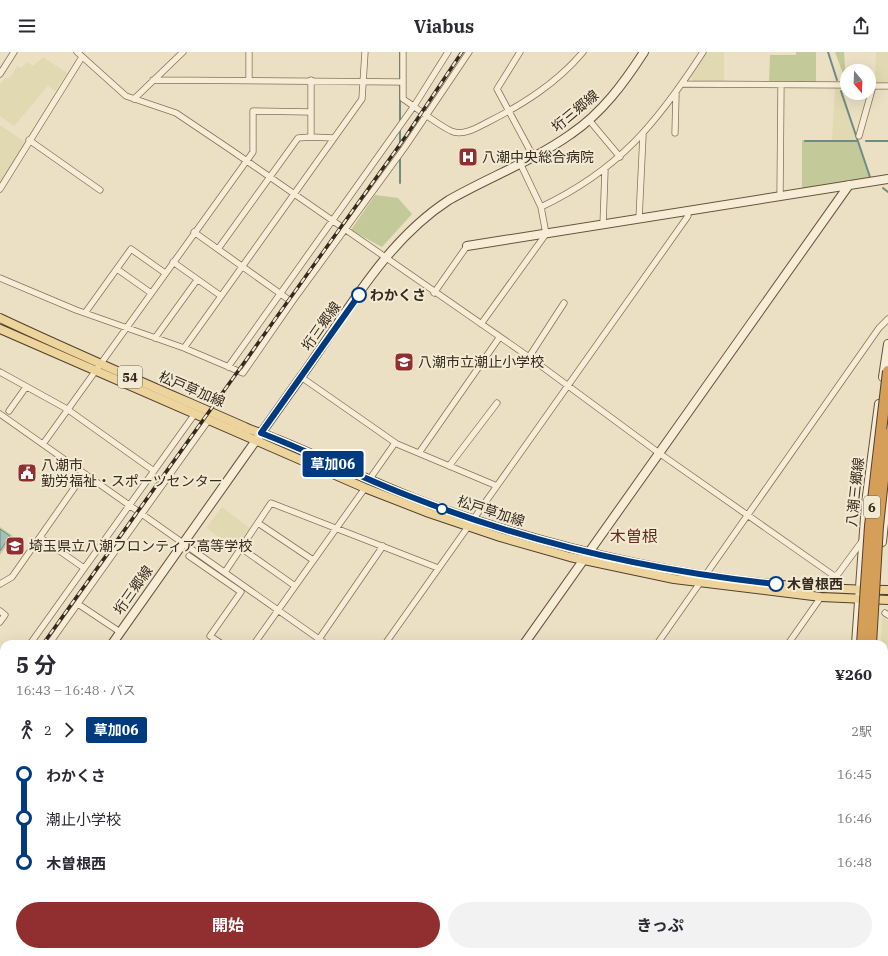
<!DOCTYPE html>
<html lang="ja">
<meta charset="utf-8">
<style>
body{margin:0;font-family:"IBM Plex Serif","Noto Sans JP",serif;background:#f2f2f3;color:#2b2b33;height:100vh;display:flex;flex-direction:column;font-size:15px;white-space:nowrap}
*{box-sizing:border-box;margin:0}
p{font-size:13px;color:#7c7c81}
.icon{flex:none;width:22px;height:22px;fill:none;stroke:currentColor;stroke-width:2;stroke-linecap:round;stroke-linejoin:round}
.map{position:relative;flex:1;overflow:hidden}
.details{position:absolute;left:0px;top:588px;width:888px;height:316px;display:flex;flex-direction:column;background:#fff;border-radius:12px 12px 0 0;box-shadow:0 4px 16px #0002}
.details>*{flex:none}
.badge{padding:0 8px;border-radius:3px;font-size:14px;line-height:26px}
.needle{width:26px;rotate:161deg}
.fabs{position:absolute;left:840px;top:12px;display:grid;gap:8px}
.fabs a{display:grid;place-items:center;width:36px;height:36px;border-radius:50%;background:#fff;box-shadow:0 4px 16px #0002;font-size:20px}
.map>.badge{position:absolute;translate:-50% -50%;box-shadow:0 0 0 2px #fff}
.legs{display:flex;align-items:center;gap:6px;height:44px;padding:0 16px;font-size:13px}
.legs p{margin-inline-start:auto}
.head{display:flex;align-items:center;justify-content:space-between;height:68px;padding:0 16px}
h1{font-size:22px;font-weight:700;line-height:30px}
.action{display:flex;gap:8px;margin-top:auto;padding:8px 16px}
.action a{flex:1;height:46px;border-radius:24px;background:#912e2f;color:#fff;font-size:16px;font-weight:700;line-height:46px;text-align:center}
.action a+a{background:#f2f2f3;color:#2b2b33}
ul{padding:0 16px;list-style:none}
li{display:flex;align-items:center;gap:14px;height:44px;font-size:15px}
li i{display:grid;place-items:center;width:6px;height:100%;margin:0 5px;background:currentColor}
li i::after{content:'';width:10px;height:10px;margin:-5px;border:3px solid;border-radius:50%;background:#fff}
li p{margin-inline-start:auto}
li:first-child i{background:linear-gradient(#0000 50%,currentColor 0)}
li:last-child i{background:linear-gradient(currentColor 50%,#0000 0)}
header{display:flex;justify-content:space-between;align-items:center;height:52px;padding:0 16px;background:#fff;font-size:18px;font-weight:700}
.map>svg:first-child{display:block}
.farmland{fill:#e1d9b1}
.green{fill:#c3c998}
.water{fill:#a5bfb7;stroke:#6d8c84}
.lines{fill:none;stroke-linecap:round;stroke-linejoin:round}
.stream{stroke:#6d8c84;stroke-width:2}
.street-casing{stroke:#85715b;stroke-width:7}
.secondary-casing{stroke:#67533e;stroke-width:10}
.primary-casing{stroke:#53402f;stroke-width:10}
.highway-casing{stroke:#53402f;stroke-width:12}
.street{stroke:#f7edd6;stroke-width:5.5}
.secondary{stroke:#f7edd6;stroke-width:8}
.primary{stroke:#edd49d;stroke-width:8}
.highway{stroke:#d69f59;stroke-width:10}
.rail-casing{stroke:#362a1e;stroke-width:3.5}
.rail{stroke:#f3ead3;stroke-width:2;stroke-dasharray:6;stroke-linecap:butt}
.highway-bridge-casing{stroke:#53402f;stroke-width:12;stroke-linecap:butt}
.highway-bridge{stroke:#d69f59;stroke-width:10}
.line-1-casing{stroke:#fff;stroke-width:9}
.line-1{stroke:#003b80;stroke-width:6}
.stop-1-dot{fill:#fff;stroke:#003b80;stroke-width:2}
.labels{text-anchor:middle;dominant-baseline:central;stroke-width:4;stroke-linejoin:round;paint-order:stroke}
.shield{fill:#f3ead3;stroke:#6f6454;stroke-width:1}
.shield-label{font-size:13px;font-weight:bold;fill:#362a1e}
.street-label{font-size:14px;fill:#362a1e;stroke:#f3ead3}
.poi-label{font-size:14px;fill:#362a1e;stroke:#f3ead3;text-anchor:start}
.stop-label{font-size:14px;font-weight:bold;fill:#362a1e;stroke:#f3ead3;text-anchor:start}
.quarter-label{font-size:16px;fill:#602e20;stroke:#f3ead3}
</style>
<header><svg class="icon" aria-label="menu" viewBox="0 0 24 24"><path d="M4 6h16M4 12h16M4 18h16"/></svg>Viabus<svg class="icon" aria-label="share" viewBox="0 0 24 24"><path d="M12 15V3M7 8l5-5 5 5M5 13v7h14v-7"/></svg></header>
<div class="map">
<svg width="888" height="904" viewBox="0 0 888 904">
<rect width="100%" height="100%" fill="#ebe0c3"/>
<!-- farmland -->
<path class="farmland" d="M 707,0 L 724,0 L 724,29 L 693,29 L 691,25 Z
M 876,0 L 888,0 L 888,31 L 875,31 Z
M 43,5 L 67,21 L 55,39 L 48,34 L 14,74 L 0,64 L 0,33 L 5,26 L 10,26 L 17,14 L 21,16 L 27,10 L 33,14 Z
M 835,36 L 839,36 L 857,88 L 832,88 Z
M 0,73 L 25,90 L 0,131 Z
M 222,455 L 251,477 L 236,497 L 206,476 Z
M 882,565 L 888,569 L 888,609 L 884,606 L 884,592 L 881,592 Z"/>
<!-- green -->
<path class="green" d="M 796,0 L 816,0 L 816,30 L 769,30 L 770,3 L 796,3 Z
M 835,0 L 844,0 L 846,30 Z
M 802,88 L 857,88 L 870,127 L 802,138 Z
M 375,143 L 398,146 L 412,162 L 382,195 L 351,178 Z
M 0,475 L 13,484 L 0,503 Z"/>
<!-- water -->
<path class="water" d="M 0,477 L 10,484 L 0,499 Z"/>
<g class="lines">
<!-- stream -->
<path class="stream" d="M 400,0 L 400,71
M 828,0 L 837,28
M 841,39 L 870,125
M 400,76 L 400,99
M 805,89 L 857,89
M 866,89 L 888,89
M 400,104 L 400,131
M 883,136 L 888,140
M 884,749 L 888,744
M 775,904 L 778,900"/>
<!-- street casing -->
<g class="street-casing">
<path id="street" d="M 77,0 L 126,44 L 176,61 L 231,98 L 529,305 L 659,401 L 830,521 L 834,524 L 838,522 L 863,488
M 403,0 L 403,47 C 413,53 444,78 454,80 C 466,83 478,75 488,70 C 524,52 557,31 583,0
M 520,0 L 497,37 L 533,104
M 0,22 L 14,0
M 153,28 L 403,30
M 249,28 L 249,0
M 311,28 L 311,85 L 334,86
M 683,32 L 847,33
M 869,34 L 888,34
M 134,47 L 183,0
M 589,68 L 620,105
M 675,81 L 676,42
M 859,84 L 873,34
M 29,88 L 100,138
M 0,137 L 82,5
M 780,144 L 781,33
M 541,155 C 619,118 657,71 703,0
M 639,167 L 643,83
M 603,173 L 605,118
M 218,197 L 298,86 L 311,85
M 173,210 L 221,244
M 117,217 L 151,241
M 0,226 L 76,258 L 184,296 L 243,321 L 292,250 L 194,180
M 434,241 L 467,194
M 292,250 L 405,95 L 469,0
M 85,261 L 131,197 L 165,221
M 481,272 L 546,182 L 541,155 L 520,111
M 155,286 L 197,228
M 184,296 L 362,47 L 365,0
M 529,305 L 564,251
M 228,315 L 414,54 L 448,0
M 0,320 L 67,357 L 154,419
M 301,325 L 397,392 L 497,434
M 9,359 L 26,335
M 0,362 L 326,592
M 43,392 L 253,100 L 253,59 L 311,60
M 419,401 L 499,286
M 449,414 L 497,351
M 369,428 L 395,391
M 258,471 L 313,508
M 41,486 L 84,516
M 241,496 L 295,534
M 189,504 L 241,540 L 210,584 L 222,592
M 225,520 L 271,451 L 438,516
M 0,532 L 12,525 L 84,422
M 78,552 L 120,580
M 0,559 L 5,563 L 0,570
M 885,561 L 888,563
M 319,587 L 383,494
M 30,592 L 194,363
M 49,592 L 208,369
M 254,592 L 365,436
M 385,592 L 688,164 L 687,159
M 657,592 L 879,276 L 888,267
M 788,592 L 821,545
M 0,634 L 4,629
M 884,651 L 888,645
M 0,659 L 4,654
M 0,761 L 4,752
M 0,878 L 4,884
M 15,900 L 18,904
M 334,900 L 334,904
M 676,900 L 678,904
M 165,904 L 168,900
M 295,904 L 298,900
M 455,904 L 456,900
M 705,904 L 707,900"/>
</g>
<!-- secondary casing -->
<g class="secondary-casing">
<path id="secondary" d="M 467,194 L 888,127
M 883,325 L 888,292
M 882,490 L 888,433
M 112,592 C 174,503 238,414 301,325 C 345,264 384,190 449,148 C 489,125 533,109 571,82 C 602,61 624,31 644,0
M 524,592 L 849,133
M 856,592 L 866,451 L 879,352
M 0,801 L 4,801
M 547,900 L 569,904
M 842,904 L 843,900
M 864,904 L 864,900"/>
</g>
<!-- primary casing -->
<g class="primary-casing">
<path id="primary" d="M 0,266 C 81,304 163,339 245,375 C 255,380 266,382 276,387 C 333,410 387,438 445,458 C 587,507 738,538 888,538
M 0,277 L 365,436 L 429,461 L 500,485 L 570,505 L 674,527 L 821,545 L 888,548"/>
</g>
<!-- highway casing -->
<g class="highway-casing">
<path id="highway" d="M 849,904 L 849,900
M 858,904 L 858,900"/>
</g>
<!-- street -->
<use href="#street" class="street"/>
<!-- secondary -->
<use href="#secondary" class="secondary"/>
<!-- primary -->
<use href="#primary" class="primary"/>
<!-- highway -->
<use href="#highway" class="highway"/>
<!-- rail casing -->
<g class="rail-casing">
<path id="rail" d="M 43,592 L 406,84 L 462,0
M 0,647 L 4,641"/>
</g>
<!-- rail -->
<use href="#rail" class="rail"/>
<!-- highway-bridge casing -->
<g class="highway-bridge-casing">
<path id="highway-bridge" d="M 862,592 L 870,474 L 888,319
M 871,592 L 878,474 L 888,382"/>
</g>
<!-- highway-bridge -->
<use href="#highway-bridge" class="highway-bridge"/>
</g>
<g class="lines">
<!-- line-1 casing -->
<g class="line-1-casing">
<path id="line-1" d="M 359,243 L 261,381 C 311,400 359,425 409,444 C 526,490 650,519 776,532"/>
</g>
<!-- line-1 -->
<use href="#line-1" class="line-1"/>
</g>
<!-- icons -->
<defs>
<g id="hospital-square" transform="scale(1)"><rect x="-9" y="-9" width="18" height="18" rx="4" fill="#912e2f" stroke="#f3ead3"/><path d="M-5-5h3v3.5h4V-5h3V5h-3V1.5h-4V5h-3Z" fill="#fff"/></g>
<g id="school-square" transform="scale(1)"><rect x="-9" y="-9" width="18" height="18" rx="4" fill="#912e2f" stroke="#f3ead3"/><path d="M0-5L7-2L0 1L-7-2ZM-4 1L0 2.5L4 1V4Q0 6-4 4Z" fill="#fff"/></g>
<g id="civic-square" transform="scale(1)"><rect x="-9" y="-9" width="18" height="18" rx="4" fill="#912e2f" stroke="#f3ead3"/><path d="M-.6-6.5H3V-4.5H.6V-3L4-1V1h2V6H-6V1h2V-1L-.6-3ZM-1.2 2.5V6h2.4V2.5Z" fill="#fff"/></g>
</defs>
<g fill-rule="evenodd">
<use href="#hospital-square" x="468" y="105"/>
<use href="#school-square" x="404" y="310"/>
<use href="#civic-square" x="27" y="421"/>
<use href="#school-square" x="15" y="494"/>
</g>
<!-- markers -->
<g class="stop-1-dot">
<circle cx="359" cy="243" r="7"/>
<circle cx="442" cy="457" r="5"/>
<circle cx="776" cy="532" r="7"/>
</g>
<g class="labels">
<!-- shield labels -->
<g class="shield">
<rect x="118" y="314" width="24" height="22" rx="3"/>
<rect x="864" y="444" width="16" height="22" rx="3"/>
</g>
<g class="shield-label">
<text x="130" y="325">54</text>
<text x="872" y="455">6</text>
</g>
<!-- street labels -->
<g class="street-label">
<text transform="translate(575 59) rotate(-40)">垳三郷線</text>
<text transform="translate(321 274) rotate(-55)">垳三郷線</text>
<text transform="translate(192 337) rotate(23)">松戸草加線</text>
<text transform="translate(855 440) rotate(-84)">八潮三郷線</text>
<text transform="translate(491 459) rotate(18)">松戸草加線</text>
<text transform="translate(133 538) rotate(-55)">垳三郷線</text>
</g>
<!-- poi labels -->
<g class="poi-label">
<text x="482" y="105">八潮中央総合病院</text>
<text x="418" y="310">八潮市立潮止小学校</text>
<text x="41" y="413">八潮市<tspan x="41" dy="16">勤労福祉・スポーツセンター</tspan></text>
<text x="29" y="494">埼玉県立八潮フロンティア高等学校</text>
</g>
<!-- stop labels -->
<g class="stop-label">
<text x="370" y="243">わかくさ</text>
<text x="787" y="532">木曽根西</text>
</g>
<!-- quarter labels -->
<g class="quarter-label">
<text x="634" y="484">木曽根</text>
</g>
</g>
</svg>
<div class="fabs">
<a><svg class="needle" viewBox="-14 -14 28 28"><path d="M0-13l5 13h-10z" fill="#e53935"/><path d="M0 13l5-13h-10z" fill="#7c7c81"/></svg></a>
</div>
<b class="badge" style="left:333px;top:412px;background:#003b80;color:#fff">草加06</b>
<section class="details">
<div class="head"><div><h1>5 分</h1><p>16:43 – 16:48 · バス</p></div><b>¥260</b></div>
<div class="legs"><svg class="icon" aria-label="walk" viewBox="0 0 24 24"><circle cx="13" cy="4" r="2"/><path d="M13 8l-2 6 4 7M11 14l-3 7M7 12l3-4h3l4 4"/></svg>2<svg class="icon" aria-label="forward" viewBox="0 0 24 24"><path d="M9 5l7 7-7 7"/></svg><b class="badge" style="background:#003b80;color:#fff">草加06</b><p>2駅</p></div>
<ul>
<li><i style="color:#003b80"></i><b>わかくさ</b><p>16:45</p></li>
<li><i style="color:#003b80"></i><span>潮止小学校</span><p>16:46</p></li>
<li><i style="color:#003b80"></i><b>木曽根西</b><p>16:48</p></li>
</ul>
<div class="action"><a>開始</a><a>きっぷ</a></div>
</section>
</div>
